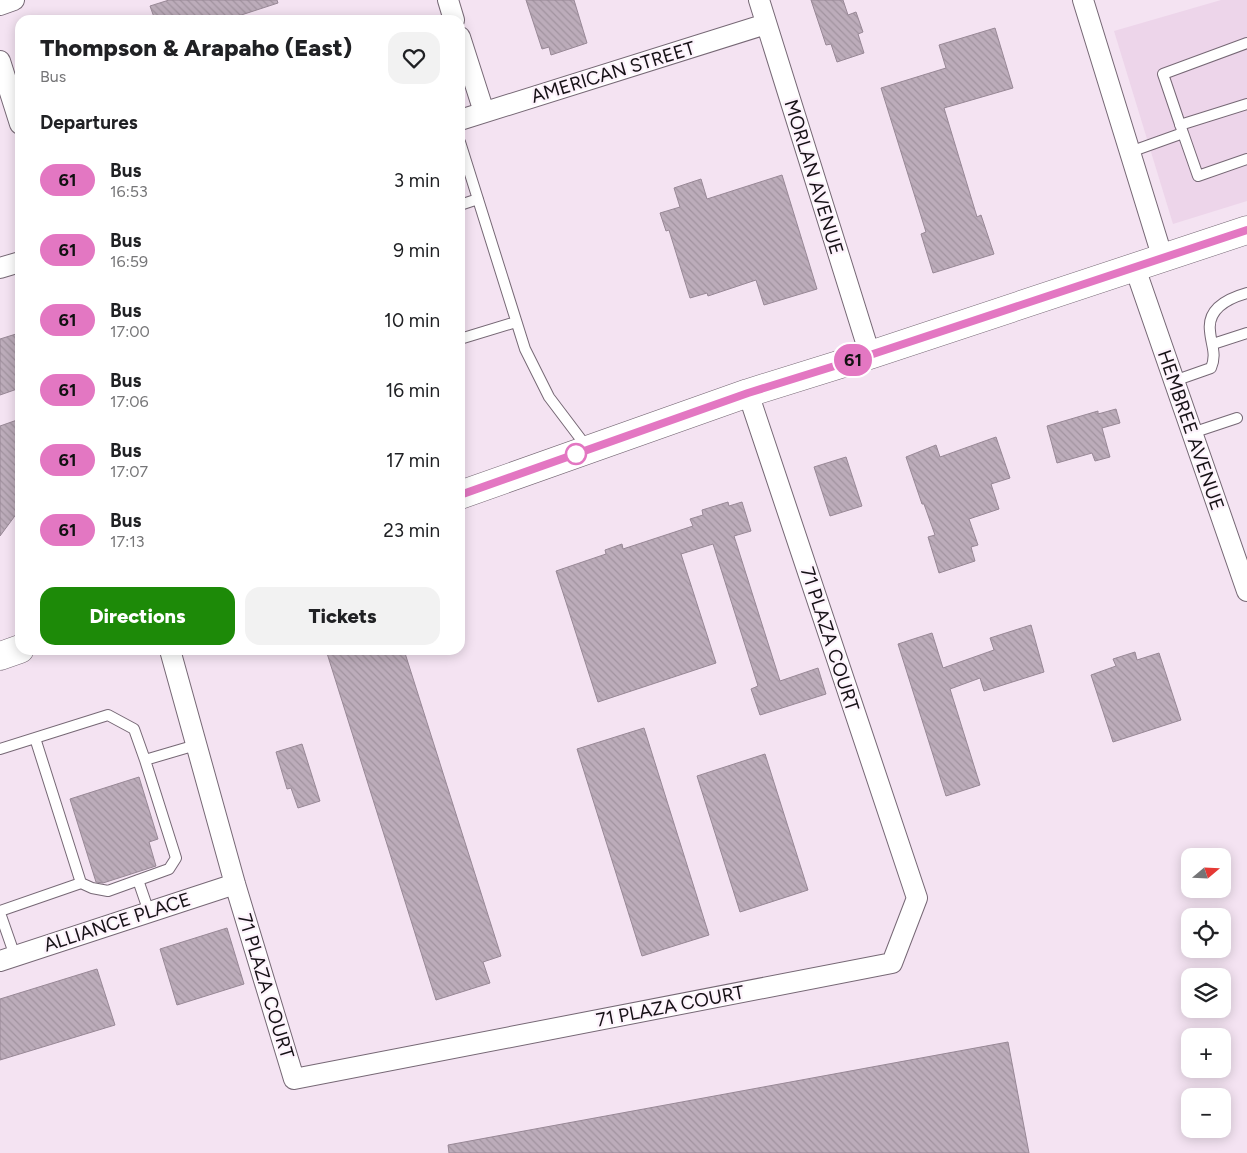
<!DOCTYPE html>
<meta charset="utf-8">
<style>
body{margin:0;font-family:Figtree,sans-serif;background:#f2f2f2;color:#202124;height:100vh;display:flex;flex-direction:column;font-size:19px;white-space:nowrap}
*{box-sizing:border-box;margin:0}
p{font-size:16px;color:#757577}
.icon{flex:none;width:28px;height:28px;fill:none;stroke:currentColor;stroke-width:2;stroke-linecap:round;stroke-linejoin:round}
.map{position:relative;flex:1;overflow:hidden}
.panel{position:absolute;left:15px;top:15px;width:450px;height:640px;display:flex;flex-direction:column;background:#fff;border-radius:15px;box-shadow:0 2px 12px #0003}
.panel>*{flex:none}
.badge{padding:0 10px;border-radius:16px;font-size:18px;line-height:32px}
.needle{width:32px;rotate:71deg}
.controls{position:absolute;left:1181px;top:848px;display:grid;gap:10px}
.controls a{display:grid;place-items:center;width:50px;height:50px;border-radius:10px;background:#fff;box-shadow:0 2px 12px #0003;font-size:25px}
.map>.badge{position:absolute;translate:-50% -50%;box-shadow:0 0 0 2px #fff}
h2{padding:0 25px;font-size:19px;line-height:45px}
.round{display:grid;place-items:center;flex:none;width:52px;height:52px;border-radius:15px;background:#f2f2f2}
.summary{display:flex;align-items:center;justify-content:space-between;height:85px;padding:0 25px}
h1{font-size:24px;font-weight:800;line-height:38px}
.primary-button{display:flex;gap:10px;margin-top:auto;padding:10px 25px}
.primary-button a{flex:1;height:58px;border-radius:15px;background:#1d8a08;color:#fff;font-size:20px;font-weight:800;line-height:58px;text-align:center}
.primary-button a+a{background:#f2f2f2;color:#202124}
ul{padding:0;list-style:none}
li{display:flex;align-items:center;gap:15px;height:70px;padding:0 25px}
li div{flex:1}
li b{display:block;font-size:19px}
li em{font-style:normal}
li .badge{min-width:55px;font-weight:700;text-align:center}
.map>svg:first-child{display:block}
.built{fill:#edd5ea}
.building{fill:url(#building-back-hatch);stroke:#988896}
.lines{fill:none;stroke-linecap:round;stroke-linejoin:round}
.lane-casing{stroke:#766875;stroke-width:12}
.street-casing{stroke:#766875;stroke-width:22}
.highway-casing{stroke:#766875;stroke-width:29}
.lane{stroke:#fff;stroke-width:10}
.street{stroke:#fff;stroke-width:20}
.highway{stroke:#fff;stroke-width:28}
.line-casing{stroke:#fff;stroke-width:11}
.line{stroke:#e377c2;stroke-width:8}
.stop-dot{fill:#fff;stroke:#e377c2;stroke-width:2.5}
.labels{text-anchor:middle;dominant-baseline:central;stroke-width:4.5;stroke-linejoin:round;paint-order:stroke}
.street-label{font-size:19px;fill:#161116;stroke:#fdf3fc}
</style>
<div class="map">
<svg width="1247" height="1153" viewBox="0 0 1247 1153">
<defs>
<pattern id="building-back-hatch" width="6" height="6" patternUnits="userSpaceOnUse" patternTransform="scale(1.25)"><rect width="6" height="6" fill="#bcacba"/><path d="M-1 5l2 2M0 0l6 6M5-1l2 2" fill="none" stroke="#a1939f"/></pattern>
</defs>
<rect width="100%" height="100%" fill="#f4e3f2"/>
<!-- built -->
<path class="built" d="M 1221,0 L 1247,0 L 1247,201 L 1173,224 L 1114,31 Z"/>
<!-- building -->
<path class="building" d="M 169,0 L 277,0 L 278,3 L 226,20 L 155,20 L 150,6 Z
M 526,0 L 574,0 L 587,43 L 551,55 L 549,47 L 542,49 Z
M 811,0 L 843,0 L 848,15 L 856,12 L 863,32 L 858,34 L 864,53 L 837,62 L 831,44 L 826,45 Z
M 995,28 L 1013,88 L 944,108 L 977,217 L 981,215 L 994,254 L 933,273 L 921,234 L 926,232 L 881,88 L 946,68 L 939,45 Z
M 782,175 L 817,289 L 764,305 L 756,280 L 708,296 L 707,293 L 690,298 L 669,230 L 666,231 L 660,213 L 680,207 L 674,188 L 701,179 L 707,199 Z
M 16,334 L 20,347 L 20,388 L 0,395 L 0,339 Z
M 1116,409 L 1120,423 L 1102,428 L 1110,457 L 1095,461 L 1092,453 L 1057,463 L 1047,426 L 1098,411 L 1098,414 Z
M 20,419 L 20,509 L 0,536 L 0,426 Z
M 996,437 L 1010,478 L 991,484 L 999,509 L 969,519 L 978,545 L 971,547 L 975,561 L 939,573 L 928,537 L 935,535 L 924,504 L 922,504 L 906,457 L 936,445 L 940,457 Z
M 846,457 L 862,506 L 830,516 L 814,467 Z
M 728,502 L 729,506 L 742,502 L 751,531 L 734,536 L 780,681 L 818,668 L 826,694 L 760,715 L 751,689 L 758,686 L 713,544 L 681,554 L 716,663 L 598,702 L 556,571 L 606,554 L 605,550 L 622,544 L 623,549 L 693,526 L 690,519 L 703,515 L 702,510 Z
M 1031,625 L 1044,672 L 984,691 L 980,678 L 950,689 L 980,785 L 946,796 L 898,644 L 932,633 L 943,668 L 994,650 L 990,638 Z
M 326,650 L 404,650 L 501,956 L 483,962 L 490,983 L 436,1000 Z
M 1135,652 L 1137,660 L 1159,653 L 1181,720 L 1113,742 L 1091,675 L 1116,666 L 1113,659 Z
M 644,728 L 709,935 L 642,956 L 577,749 Z
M 302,744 L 320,801 L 298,808 L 291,788 L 287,789 L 276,752 Z
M 765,754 L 808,890 L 740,912 L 697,776 Z
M 139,777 L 158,839 L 149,842 L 156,866 L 103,883 L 96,882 L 70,799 Z
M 227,928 L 244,984 L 177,1005 L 160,949 Z
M 97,969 L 115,1025 L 0,1060 L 0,999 Z
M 1008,1042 L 1029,1153 L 449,1153 L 448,1145 Z"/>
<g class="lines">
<!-- lane casing -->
<g class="lane-casing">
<path id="lane" d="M 1180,125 L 1247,104
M 1183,133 L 1198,176 L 1247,159
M 460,142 L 525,349 L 549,397 L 583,442 L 585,449
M 1130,152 L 1183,133 L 1163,74 L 1247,43
M 460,205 L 478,199
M 460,339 L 516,322
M 1213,344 L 1247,333
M 1174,381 L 1211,368 C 1217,354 1211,345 1210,331 C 1207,308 1229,298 1247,293
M 1192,433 L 1237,418
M 35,738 L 81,883
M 0,749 L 108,715 L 134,729 L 145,760 L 196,745
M 138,880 L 149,912
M 0,911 L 81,883 L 92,888 L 108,891 L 169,869 L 176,858 L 145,760
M 0,913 L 15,956"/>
</g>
<!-- street casing -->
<g class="street-casing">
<path id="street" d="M 448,0 L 454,20
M 759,0 L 870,355
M 1083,0 L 1163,259
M 0,5 L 14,0
M 460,37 L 484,112
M 0,61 L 20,124
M 460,120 L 766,24
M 0,268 L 20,262
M 1135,268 L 1247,591
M 170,650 L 235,884 L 294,1079 L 892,963 L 917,898 L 748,393
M 0,961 L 235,884"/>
</g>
<!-- highway casing -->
<g class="highway-casing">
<path id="highway" d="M 460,495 L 748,393 L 870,355 L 1247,230
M 0,656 L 20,649"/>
</g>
<!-- lane -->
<use href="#lane" class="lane"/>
<!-- street -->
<use href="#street" class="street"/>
<!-- highway -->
<use href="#highway" class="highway"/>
</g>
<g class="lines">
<!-- line casing -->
<g class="line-casing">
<path id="line" d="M 460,495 L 748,393 L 870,355 L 1247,230"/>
</g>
<!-- line -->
<use href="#line" class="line"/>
</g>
<!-- markers -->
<circle class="stop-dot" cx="576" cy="454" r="10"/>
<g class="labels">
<!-- street labels -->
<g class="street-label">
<text transform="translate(613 72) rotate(-17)">AMERICAN STREET</text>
<text transform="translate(814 177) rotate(73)">MORLAN AVENUE</text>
<text transform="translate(1191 430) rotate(71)">HEMBREE AVENUE</text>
<text transform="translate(830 639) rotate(72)">71 PLAZA COURT</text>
<text transform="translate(117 922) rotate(-18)">ALLIANCE PLACE</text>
<text transform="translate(266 986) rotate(73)">71 PLAZA COURT</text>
<text transform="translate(670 1006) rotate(-11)">71 PLAZA COURT</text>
</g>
</g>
</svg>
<div class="controls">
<a><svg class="needle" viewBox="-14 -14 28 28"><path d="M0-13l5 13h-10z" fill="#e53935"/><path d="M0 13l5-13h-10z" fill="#757577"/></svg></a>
<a><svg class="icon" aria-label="locate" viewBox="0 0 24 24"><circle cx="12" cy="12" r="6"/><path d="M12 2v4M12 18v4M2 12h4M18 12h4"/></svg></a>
<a><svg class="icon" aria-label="layers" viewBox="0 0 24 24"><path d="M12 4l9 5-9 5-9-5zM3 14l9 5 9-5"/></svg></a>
<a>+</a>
<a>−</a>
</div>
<b class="badge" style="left:853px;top:360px;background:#e377c2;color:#111">61</b>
<section class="panel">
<div class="summary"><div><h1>Thompson &amp; Arapaho (East)</h1><p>Bus</p></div><a class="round"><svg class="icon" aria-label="heart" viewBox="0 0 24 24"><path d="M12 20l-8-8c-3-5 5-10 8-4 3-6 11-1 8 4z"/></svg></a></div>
<h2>Departures</h2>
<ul>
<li><span class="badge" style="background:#e377c2;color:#111">61</span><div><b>Bus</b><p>16:53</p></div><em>3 min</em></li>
<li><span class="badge" style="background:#e377c2;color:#111">61</span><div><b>Bus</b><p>16:59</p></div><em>9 min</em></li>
<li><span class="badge" style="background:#e377c2;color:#111">61</span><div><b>Bus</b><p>17:00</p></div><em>10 min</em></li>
<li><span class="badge" style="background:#e377c2;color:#111">61</span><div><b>Bus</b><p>17:06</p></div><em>16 min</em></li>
<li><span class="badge" style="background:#e377c2;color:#111">61</span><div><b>Bus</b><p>17:07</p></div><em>17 min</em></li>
<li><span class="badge" style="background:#e377c2;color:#111">61</span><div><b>Bus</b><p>17:13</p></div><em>23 min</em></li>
</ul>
<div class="primary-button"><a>Directions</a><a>Tickets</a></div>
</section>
</div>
